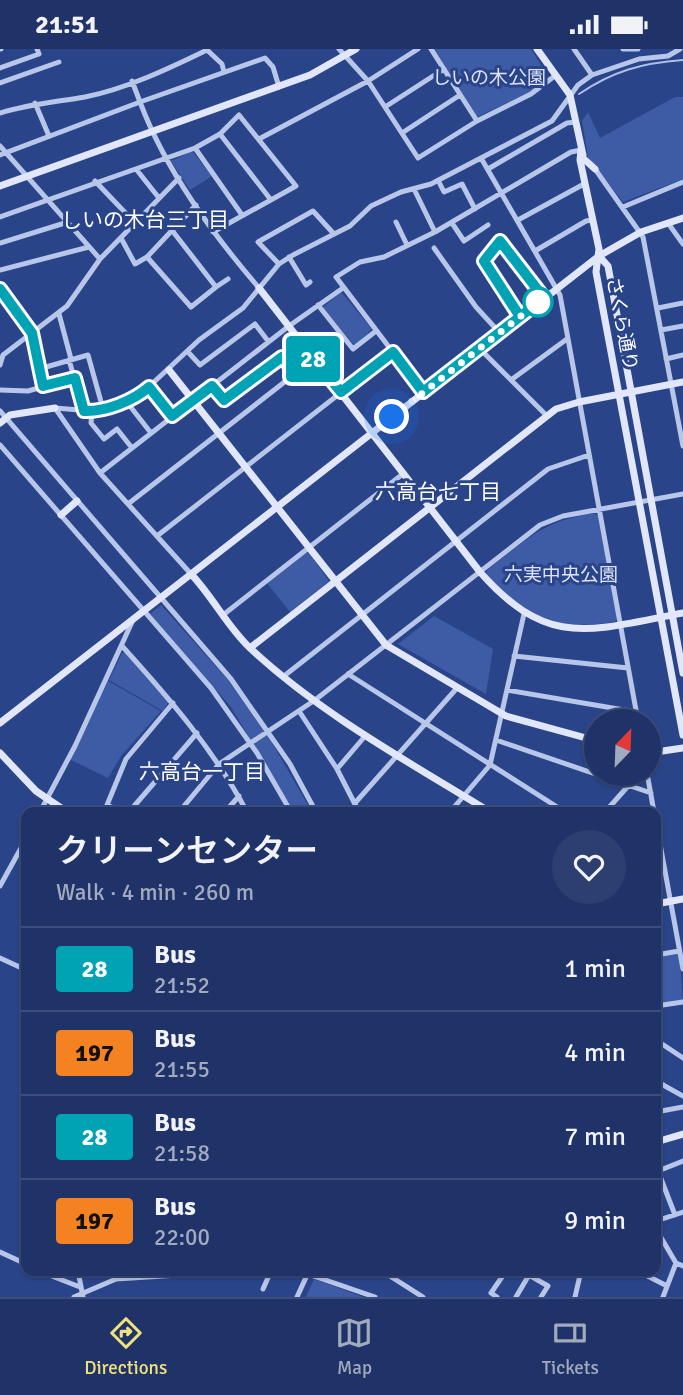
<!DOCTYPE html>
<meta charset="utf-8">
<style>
body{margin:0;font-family:Signika,"Noto Sans JP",sans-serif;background:#2d3f71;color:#f1f3f6;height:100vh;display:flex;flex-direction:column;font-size:26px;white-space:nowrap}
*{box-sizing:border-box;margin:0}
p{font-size:23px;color:#a2aac0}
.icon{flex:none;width:38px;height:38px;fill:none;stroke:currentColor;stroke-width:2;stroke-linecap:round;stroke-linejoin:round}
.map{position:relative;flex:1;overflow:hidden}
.side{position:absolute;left:21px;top:758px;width:640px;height:469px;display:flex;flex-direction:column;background:#203368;border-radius:14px;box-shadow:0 2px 5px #0004,0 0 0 2px #3d4e7c}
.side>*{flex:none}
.badge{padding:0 14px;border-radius:5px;font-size:24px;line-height:46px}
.needle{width:46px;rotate:23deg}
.controls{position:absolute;left:584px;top:660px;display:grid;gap:14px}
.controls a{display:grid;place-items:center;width:77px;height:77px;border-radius:50%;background:#203368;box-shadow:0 2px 5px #0004,0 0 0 2px #3d4e7c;font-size:35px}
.you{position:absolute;width:35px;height:35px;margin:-18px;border:5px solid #fff;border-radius:50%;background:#1a73e8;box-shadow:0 0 0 10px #1a73e833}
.map>.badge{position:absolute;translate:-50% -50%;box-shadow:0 0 0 4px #fff}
.round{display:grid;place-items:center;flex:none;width:74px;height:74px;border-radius:37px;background:#2d3f71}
.overview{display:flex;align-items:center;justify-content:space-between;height:119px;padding:0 35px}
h1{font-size:33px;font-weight:600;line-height:52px}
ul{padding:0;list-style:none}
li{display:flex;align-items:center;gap:21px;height:84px;padding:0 35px;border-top:2px solid #3d4e7c}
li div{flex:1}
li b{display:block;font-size:26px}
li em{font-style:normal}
li .badge{min-width:77px;font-weight:700;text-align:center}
.status{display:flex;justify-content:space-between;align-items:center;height:49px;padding:0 35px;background:#203368;direction:ltr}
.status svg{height:19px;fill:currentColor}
.tabs{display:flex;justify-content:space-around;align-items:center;height:98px;border-top:2px solid #3d4e7c;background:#203368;font-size:19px;color:#a2aac0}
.tabs a{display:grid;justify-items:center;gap:4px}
.tabs .current{color:#f0e17f}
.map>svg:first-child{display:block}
.green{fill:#3e5ca6}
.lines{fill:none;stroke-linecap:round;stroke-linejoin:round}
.stream{stroke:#acbee9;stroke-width:2}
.street{stroke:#b7c6e9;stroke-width:5}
.secondary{stroke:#e1e7f8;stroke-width:7}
.line-casing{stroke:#fff;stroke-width:16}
.line{stroke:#00a3b4;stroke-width:10}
.walk{stroke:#fff;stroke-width:7;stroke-dasharray:0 12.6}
.stop-dot{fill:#fff;stroke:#00a3b4;stroke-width:3.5}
.labels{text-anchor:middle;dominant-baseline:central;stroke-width:6;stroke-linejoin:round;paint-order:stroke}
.park-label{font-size:19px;fill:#dbe3f7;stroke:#2a448a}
.street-label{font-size:19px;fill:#fff;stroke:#2a448a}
.neighbourhood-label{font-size:21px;fill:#fff;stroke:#2a448a}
</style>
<div class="status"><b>21:51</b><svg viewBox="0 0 49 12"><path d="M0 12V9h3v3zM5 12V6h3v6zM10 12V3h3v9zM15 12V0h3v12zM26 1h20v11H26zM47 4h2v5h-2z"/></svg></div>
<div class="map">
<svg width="683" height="1248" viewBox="0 0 683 1248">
<rect width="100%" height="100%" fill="#2a448a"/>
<!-- green -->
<path class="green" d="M 434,0 L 531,0 L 549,29 L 530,43 L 477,68 Z
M 675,48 L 683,48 L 683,130 L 623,153 L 588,108 L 582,72 L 588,63 L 600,89 Z
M 192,102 L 212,127 L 190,141 L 171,112 Z
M 341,243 L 372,280 L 355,297 L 322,259 Z
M 594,464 L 598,467 L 617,570 L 615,573 C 555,581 528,569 487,526 L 487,521 C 529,489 541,473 594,464 Z
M 305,504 L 309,504 L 329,532 L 290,563 L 267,534 Z
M 161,556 L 228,631 L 265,682 L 312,763 L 294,763 L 231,658 L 150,565 Z
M 434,567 L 493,600 L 486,645 L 398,595 Z
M 122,604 L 127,604 L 169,652 L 163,662 L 109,631 Z
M 108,632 L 161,662 L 121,707 L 108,729 L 69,710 Z
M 679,902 L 683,953 L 656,957 L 656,906 Z
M 314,1230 L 363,1248 L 306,1248 Z"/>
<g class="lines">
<!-- stream -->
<path class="stream" d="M 579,45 C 613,22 642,14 683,11"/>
<!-- street -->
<path class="street" d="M 0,0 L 1,0
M 206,0 L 222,15 L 224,23
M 339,0 L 368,32 L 418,109 L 477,72 L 531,45 L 556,26
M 431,0 L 477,72
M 574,0 L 592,26
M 623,0 L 638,0
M 0,19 L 39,5 L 37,0
M 132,32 L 140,53 L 265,9 L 273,18 L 279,38
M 0,34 L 59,13
M 35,54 L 49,87
M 385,58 L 444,20
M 0,64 C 29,55 56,53 85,48 C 126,40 170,19 207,1
M 402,84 L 460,46
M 220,85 L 271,151
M 259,90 L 368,32 L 418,0
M 0,97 L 100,210
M 195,99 L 242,166
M 0,106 L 140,53 C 166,122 212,184 259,239
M 481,109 L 560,246 L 638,672
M 136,120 L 159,149
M 488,120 L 567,74 L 576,73
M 595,120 L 643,188 L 683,397
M 438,131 L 444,143 L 462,135 L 475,160
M 95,132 L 135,174
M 414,140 L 435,183
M 623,158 L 683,133
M 0,168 L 195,99 L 220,85 L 239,66 L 296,137 L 213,183
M 518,171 L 584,135
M 396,173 L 407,196
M 452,174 L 464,192 L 488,176
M 668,174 L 683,195
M 121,189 L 135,215 L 147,208 L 196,156
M 0,194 L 68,173
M 434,199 L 476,258 L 499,283
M 535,202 L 586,172 L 593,171
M 147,208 L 191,258 L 216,238 L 171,180
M 289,208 L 306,236 L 310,233
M 279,215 L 258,193 L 313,162 L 334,185
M 0,221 L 89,198
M 216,238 L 228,230
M 0,240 L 32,284
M 318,256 L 353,300 L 376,282
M 658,259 L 683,254
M 59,265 L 71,310
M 520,267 L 484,212 L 500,192 L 544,249
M 661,281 L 683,277
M 29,285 L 43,337
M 479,299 L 546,366
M 188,303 L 200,316 L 255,275 L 268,292
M 666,310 L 683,306
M 69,311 L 84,362
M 0,316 L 3,306 L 67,257 L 100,210 L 179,129
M 39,320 L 88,306 L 103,360
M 511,331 L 567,290
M 212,337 L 224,351 L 282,308 L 296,324
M 149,338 L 172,367
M 0,341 L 28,342 L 74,329
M 423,343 L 336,228 L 360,213 L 384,208 L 435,183 L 571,103 L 581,101
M 126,352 L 151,384
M 55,359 L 92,362 L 139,347 L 199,291 L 243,259 L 279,215 L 293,206 L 350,177 L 371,157 L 401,143 L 431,135 L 552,72 L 578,36 L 592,26 L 639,10 L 668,7 L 680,0
M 55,359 L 100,424 L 191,525
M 0,362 L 231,630 L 290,715 L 316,763
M 92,362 L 91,374 L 104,390 L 117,380 L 132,399
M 0,396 L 211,639 L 257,704 L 291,763
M 100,424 L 289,277 L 343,239
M 128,455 L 314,310
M 157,487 L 393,303
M 223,566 L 404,424
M 122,597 C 169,649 214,701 247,763
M 514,607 L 628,619
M 348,625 L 565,763
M 284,627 L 548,420 L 589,406
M 507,641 L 636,663
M 299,662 L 337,720 L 359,763
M 496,691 L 651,744
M 337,720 L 366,686
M 647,724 L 654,763
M 355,754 L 457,639
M 40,763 L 75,697 L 133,571
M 122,763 L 107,756 L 126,710 L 173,654
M 129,763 L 197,684
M 179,763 L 219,715 L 315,651 L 540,476 L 563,467 L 683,445
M 225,763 L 239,747
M 450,763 L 490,716 L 524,565
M 605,763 L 629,736
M 656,773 L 683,920
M 0,837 L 26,790
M 656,906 L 679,902
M 0,909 L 26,921
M 656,957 L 683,953
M 656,991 L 683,1009
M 656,1032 L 683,1047
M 656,1063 L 683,1058
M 675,1166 L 658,1122 L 683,1112
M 656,1172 L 683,1163
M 656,1180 L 676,1214
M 0,1203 L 26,1215
M 39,1222 L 80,1238
M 78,1222 L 83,1248
M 299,1222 L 375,1248
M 382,1222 L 423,1248
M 522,1222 L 548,1237 L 541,1248
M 638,1222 L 667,1237
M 263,1240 L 271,1222
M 74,1248 L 116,1230 L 242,1222
M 297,1248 L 308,1224
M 497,1248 L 491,1244 L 506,1222
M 516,1248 L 529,1226
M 575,1248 L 581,1222
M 663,1248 L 676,1214 L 683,1217"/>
<!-- secondary -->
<path class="secondary" d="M 537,0 L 570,46 L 583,106
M 581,101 L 580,111 L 599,200 L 596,223 L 683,686
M 584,110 L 595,120
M 0,137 L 310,26 L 356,0
M 599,207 L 608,217 L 683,624
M 259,239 L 480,523 C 549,601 591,581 683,564
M 169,321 L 386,596 L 506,667 L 597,692
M 0,374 L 10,366 L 55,359
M 61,466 L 77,452
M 191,525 C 213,548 228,579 251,600 C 322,666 409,713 490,763
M 250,599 L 556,360 L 579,353 L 683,333
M 0,674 L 599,207 L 641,183 L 683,169
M 0,704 L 36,742 L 67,763
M 649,704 L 683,699
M 656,855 L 683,850
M 656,1093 L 683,1085"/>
</g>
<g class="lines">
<!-- line casing -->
<g class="line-casing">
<path id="line" d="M 0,240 L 32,284 L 43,337 L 75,329 L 84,362 C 105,363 133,352 149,338 L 172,367 L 212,337 L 224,351 L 282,308 L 296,324 L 314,310 L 341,343 L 393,303 L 423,343 L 544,249 L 500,192 L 484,212 L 517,263"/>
</g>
<!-- line -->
<use href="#line" class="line"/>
<!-- walk -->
<path class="walk" d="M 392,368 L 544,249 L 538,253"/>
</g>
<!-- markers -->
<circle class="stop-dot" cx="538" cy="253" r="14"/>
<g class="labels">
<!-- park labels -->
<g class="park-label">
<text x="489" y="29">しいの木公園</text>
<text x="561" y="526">六実中央公園</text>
</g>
<!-- street labels -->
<g class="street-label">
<text transform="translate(622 275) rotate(79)">さくら通り</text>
</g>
<!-- neighbourhood labels -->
<g class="neighbourhood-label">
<text x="145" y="171">しいの木台三丁目</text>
<text x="438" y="443">六高台七丁目</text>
<text x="202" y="723">六高台一丁目</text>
</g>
</g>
</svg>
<div class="controls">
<a><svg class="needle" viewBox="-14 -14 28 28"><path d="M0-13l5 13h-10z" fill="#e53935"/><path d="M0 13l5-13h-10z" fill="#a2aac0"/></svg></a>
</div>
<div class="you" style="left:392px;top:368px"></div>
<b class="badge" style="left:313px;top:310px;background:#00a3b4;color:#fff">28</b>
<section class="side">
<div class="overview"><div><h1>クリーンセンター</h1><p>Walk · 4 min · 260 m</p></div><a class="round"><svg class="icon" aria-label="heart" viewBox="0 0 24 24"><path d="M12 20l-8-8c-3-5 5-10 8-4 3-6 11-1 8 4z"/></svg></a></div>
<ul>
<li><span class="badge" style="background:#00a3b4;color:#fff">28</span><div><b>Bus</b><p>21:52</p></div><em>1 min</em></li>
<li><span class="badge" style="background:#f58220;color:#111">197</span><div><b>Bus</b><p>21:55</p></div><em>4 min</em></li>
<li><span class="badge" style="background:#00a3b4;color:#fff">28</span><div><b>Bus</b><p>21:58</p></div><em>7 min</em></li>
<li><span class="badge" style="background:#f58220;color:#111">197</span><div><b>Bus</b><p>22:00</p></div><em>9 min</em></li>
</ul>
</section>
</div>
<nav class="tabs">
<a class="current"><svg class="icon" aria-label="directions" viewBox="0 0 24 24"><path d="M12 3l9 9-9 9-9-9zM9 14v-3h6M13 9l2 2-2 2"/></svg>Directions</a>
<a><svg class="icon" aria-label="map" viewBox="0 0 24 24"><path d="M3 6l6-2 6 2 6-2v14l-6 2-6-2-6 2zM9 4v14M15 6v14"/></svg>Map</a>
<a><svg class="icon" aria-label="tickets" viewBox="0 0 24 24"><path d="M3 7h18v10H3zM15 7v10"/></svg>Tickets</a>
</nav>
